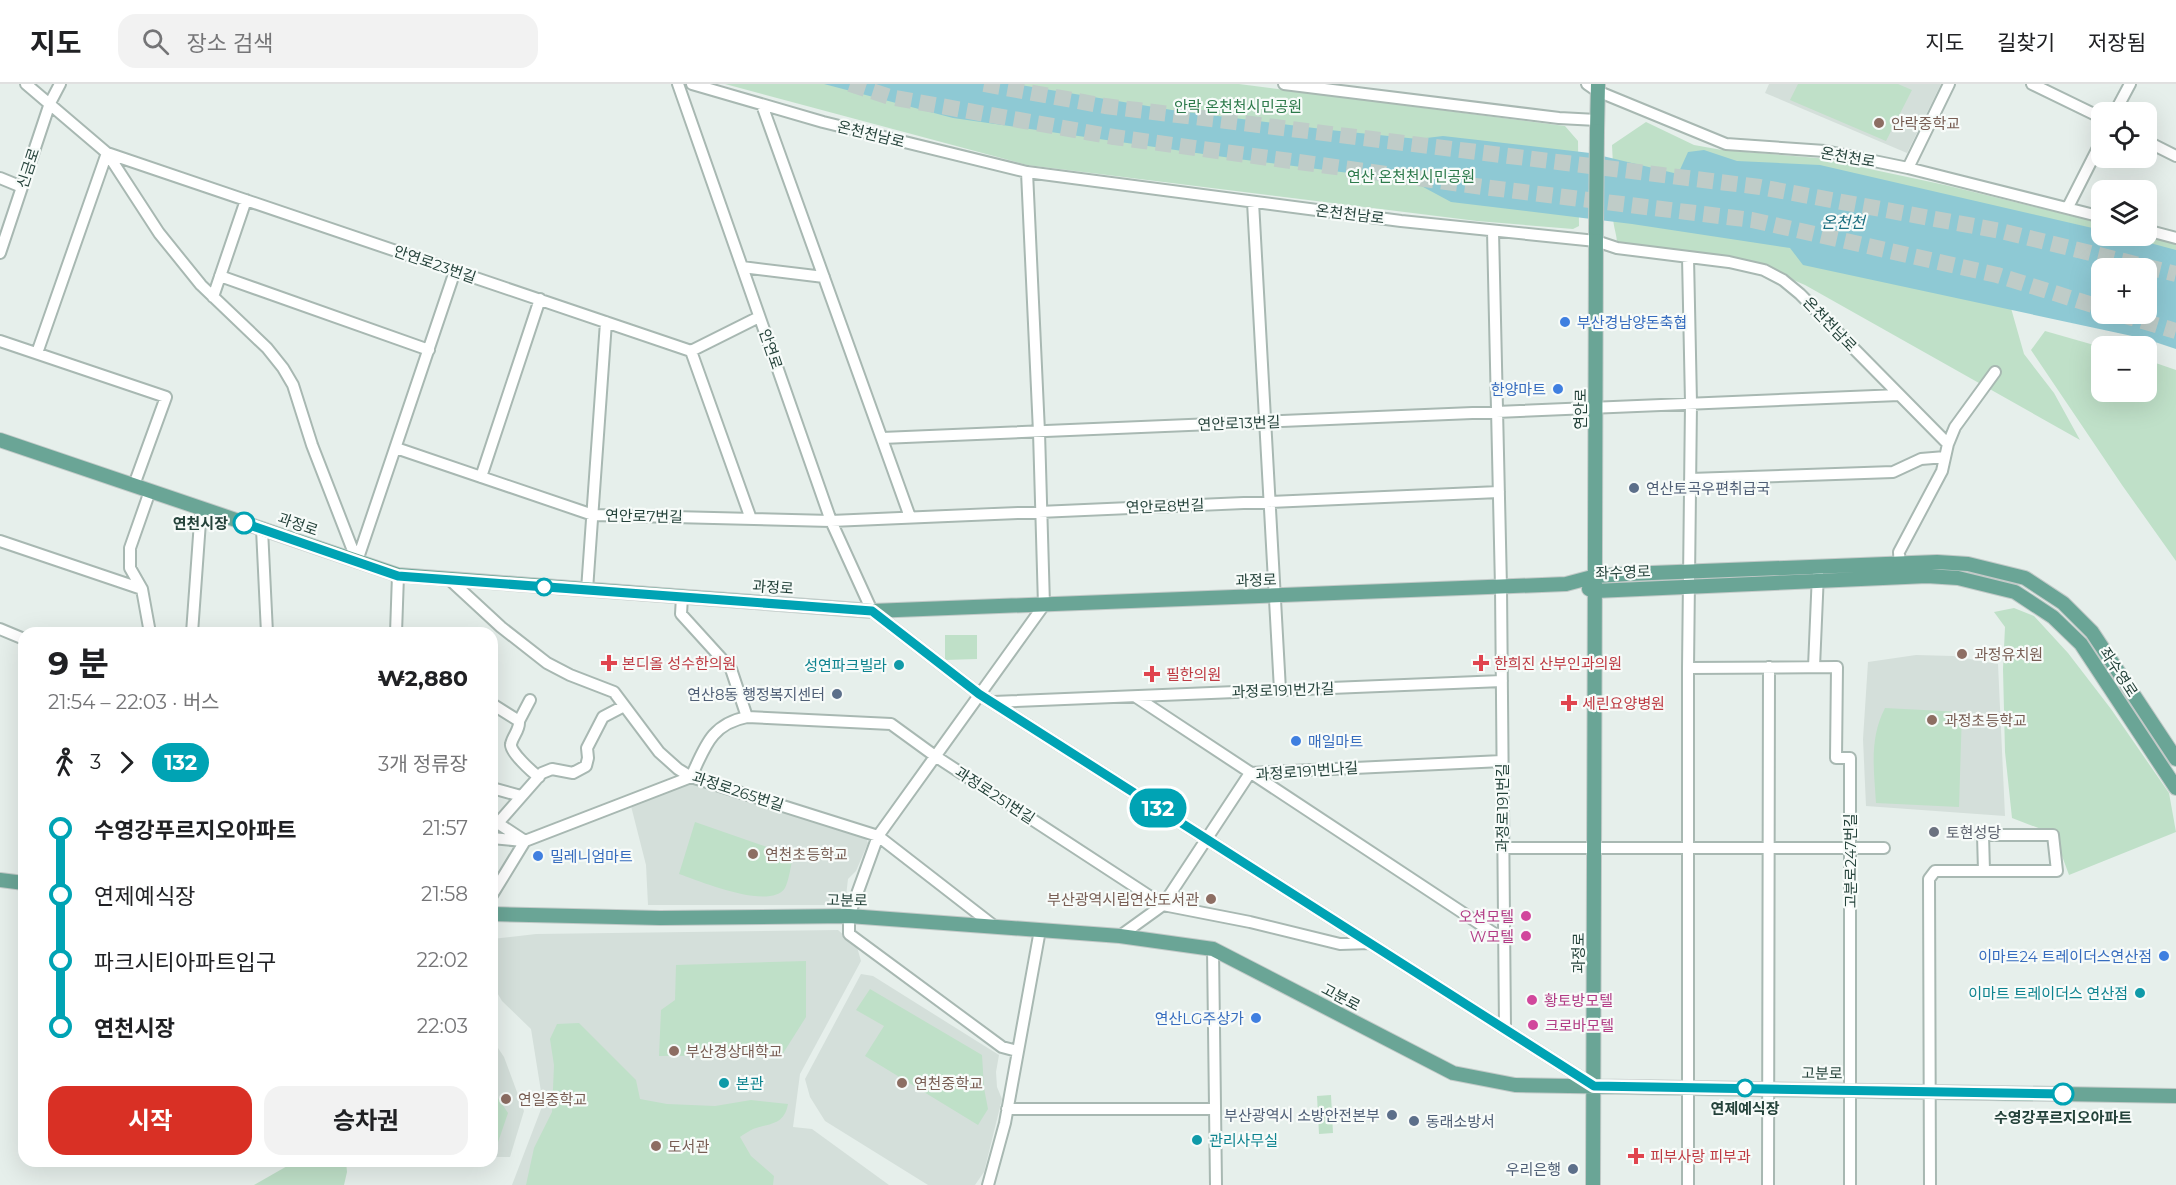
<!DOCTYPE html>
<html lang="ko">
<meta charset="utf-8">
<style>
body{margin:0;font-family:Montserrat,"Noto Sans KR",sans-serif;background:#f2f2f2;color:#202124;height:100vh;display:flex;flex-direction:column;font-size:22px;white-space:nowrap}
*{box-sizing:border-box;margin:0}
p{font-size:20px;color:#757577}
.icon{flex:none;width:33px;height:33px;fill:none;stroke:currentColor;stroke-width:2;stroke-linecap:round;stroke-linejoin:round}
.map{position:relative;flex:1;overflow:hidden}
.panel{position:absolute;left:18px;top:543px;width:480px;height:540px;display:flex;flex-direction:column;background:#fff;border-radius:18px;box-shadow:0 6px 24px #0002}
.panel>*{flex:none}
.badge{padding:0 12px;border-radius:20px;font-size:21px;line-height:39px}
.fabs{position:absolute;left:2091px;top:18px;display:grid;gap:12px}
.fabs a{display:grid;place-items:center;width:66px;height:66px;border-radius:12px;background:#fff;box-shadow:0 6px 24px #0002;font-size:30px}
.map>.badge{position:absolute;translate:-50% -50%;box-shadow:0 0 0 3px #fff}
.legs{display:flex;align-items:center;gap:9px;height:66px;padding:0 30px;font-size:20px}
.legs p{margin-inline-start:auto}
.headline{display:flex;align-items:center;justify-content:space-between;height:102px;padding:0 30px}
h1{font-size:33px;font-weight:700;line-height:45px}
.primary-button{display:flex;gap:12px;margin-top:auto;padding:12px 30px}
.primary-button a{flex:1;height:69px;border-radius:18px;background:#d93025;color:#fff;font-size:24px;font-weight:700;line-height:69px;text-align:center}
.primary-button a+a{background:#f2f2f2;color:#202124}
ul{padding:0 30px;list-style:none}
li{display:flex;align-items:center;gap:21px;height:66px;font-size:22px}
li i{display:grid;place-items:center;width:9px;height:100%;margin:0 8px;background:currentColor}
li i::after{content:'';width:15px;height:15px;margin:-8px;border:4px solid;border-radius:50%;background:#fff}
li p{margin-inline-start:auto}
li:first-child i{background:linear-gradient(#0000 50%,currentColor 0)}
li:last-child i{background:linear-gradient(currentColor 50%,#0000 0)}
header{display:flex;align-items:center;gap:36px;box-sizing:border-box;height:84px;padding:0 30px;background:#fff;border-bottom:2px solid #e0e0e0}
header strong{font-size:28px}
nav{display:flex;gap:33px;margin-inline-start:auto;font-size:21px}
.search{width:420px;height:54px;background:#f2f2f2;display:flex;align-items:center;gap:15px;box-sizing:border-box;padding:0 21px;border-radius:18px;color:#757577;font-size:22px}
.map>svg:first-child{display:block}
.built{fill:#d4dfda}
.green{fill:#bfe0c8}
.water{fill:#8ec9d4;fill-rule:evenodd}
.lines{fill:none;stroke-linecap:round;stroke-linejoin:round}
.highway-tunnel{stroke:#bfccc8;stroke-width:16;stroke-dasharray:16 8;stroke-linecap:butt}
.minor-casing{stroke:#a8b8b2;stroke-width:14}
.major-casing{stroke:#c2cac8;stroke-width:16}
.minor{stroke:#fff;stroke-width:10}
.major{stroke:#6aa596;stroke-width:14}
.major-bridge-casing{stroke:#c2cac8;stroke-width:16;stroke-linecap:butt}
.major-bridge{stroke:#6aa596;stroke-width:14}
.line-1-casing{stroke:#fff;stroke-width:14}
.line-1{stroke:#00a3b4;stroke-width:9}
.education-dot{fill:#8d6e63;stroke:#f7fbf9;stroke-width:2}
.shop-dot{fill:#3f7fe0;stroke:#f7fbf9;stroke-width:2}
.service-dot{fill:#5c6f8a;stroke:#f7fbf9;stroke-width:2}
.stop-1-dot{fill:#fff;stroke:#00a3b4;stroke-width:3}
.health-dot{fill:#e0444e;stroke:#f7fbf9;stroke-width:2}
.culture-dot{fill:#0f9aa8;stroke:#f7fbf9;stroke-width:2}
.worship-dot{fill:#6b7280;stroke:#f7fbf9;stroke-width:2}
.hotel-dot{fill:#d1479c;stroke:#f7fbf9;stroke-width:2}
.labels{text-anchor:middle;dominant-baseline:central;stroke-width:4.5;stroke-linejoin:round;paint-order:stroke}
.park-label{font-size:15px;fill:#2d7a4b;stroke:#f7fbf9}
.education-label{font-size:15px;fill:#785e54;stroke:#f7fbf9;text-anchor:start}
.street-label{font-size:15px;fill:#24423a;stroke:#f7fbf9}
.shop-label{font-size:15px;fill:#366cbe;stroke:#f7fbf9;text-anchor:start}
.service-label{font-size:15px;fill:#4e5e75;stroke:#f7fbf9;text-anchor:end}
.stop-label{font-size:15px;font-weight:bold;fill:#24423a;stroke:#f7fbf9}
.health-label{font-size:15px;fill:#be3a42;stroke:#f7fbf9;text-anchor:start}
.culture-label{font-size:15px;fill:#0d838f;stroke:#f7fbf9;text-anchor:end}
.worship-label{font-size:15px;fill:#5b616d;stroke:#f7fbf9;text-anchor:start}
.hotel-label{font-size:15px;fill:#b23c85;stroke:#f7fbf9;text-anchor:end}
.water-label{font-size:16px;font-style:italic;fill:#1c6f80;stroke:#f7fbf9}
</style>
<header>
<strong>지도</strong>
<div class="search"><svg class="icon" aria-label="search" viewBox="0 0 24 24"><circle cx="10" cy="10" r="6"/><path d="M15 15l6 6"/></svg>장소 검색</div>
<nav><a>지도</a><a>길찾기</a><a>저장됨</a></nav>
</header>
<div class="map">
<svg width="2176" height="1101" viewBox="0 0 2176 1101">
<rect width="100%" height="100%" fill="#e6efeb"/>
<!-- built -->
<path class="built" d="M 1769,0 L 1941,0 L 1907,69 L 1765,9 Z
M 1916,571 L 1953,572 L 1998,580 L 2005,732 L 1866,722 L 1863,655 L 1868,578 Z
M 690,698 L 866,754 L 868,759 L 856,787 L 848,795 L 845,821 L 648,821 L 646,781 L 631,722 Z
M 838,846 L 857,863 L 861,877 L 800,990 L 793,1043 L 812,1045 L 889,1101 L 512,1101 L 543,1020 L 531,945 L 502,917 L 492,900 L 492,855 L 536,850 Z
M 861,890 L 873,892 L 999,971 L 996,988 L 997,1003 L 1002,1015 L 984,1088 L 975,1101 L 928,1101 L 825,1037 L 810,1013 L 805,995 Z
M 492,955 L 504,973 L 524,1027 L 510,1073 L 492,1073 Z"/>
<!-- green -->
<path class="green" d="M 725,0 L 1239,0 L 1565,42 L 1578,57 L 1579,142 L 1573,145 L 1477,137 L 1027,81 Z
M 1798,0 L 1898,0 L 1912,6 L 1886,57 L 1790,16 Z
M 1646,38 L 1694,61 L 1722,66 L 1818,74 L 1945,101 L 2101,139 L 2102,152 L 2146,152 L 2176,155 L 2176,177 L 1681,96 L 1613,81 L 1612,61 Z
M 1613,131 L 2005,203 L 2024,270 L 2054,309 L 2080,356 L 1805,201 L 1784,192 L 1617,161 C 1617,149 1613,144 1613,131 Z
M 2045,247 L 2101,263 L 2102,308 L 2146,308 L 2147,276 L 2176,286 L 2176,477 L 2122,401 L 2031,266 Z
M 2014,524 L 2034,532 L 2068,569 L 2111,625 L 2169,709 L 2176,748 L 2069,791 L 2054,750 L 2012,734 L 2005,668 L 2003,585 L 2005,543 L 1994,528 Z
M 945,551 L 977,551 L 977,575 L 945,576 Z
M 1885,624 L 1962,628 L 1959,723 L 1876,719 C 1874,686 1869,655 1885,624 Z
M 695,738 L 793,772 C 791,781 789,796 785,804 C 770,827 700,797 679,790 Z
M 806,877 L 806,933 L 782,971 L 659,972 L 661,926 L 675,916 L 676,881 Z
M 870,905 L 982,971 L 984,1004 L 988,1025 L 978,1041 L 865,972 L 884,942 L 856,926 Z
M 579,939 L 636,996 L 640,1015 L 667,1020 L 715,1022 L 751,1016 L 788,1020 C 784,1042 769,1039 753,1045 C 749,1047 744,1050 740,1053 L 751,1072 L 774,1092 L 773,1101 L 526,1101 L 534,1064 L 552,1028 L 554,981 L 550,955 L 557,940 Z
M 492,1005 L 508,1029 L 495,1067 L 492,1067 Z
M 1331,1011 L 1333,1049 L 1319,1050 L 1317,1012 Z
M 296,1077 L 346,1077 L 347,1088 L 344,1101 L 254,1101 Z"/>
<!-- water -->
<path class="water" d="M 824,0 L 1015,0 L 1178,27 L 1330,46 L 1418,55 L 1443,52 L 1590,69 L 1678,90 L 1688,68 L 1704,66 L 1737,77 L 1820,81 L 2101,146 L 2102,152 L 2124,152 L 2176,166 L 2176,265 L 2146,255 L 1803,181 L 1790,164 L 1632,140 L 1451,118 L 1412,97 L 1238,75 L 953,34 ZM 2102,184 L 2146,184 L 2146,230 L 2102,230 Z"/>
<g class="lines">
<!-- highway-tunnel -->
<path class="highway-tunnel" d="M 850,0 L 890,13 L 1114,53 L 1483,103 L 1752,136 L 1997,191 L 2102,224
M 984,0 L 1105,22 L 1760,103 L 2001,147 L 2176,190
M 2119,230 L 2176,247"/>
<!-- minor casing -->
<g class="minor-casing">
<path id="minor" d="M 26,0 L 107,69 L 159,149 L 201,201 L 267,264 L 283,284 L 293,301 L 312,361 L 357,477
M 678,0 L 831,437 L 872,527 L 979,610 L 1594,1002
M 692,0 L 823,38 L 1027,88 L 1401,137 L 1596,157 L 1617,164 L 1729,178 L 1764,186 L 1783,196 L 1800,210 L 1948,360
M 1284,0 L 1559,34 L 1597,36
M 1587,0 L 1597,7 L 1726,60 L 1825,67 L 1908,84 L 2102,133
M 2032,0 L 2102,34
M 762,21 L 910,433
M 2115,28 L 2130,0
M 2146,57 L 2176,72
M 1908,84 L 1949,0
M 0,94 L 22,103
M 1253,118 L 1280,606
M 2068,123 L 2102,56
M 2146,146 L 2176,154
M 1493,147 L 1501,503 L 1505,945
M 0,169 L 50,19 L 60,0
M 742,183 L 824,193
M 220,192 L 429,266
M 213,213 L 246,116
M 0,257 L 166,313 L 134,401
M 691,267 L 751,435
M 37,269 L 107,69 L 691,267 L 759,233
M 882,354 L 1899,311
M 396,364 L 593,431 L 831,437 L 1499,408
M 481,393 L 540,215
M 1690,395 L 1893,388 L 1921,375 L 1945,373
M 262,445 L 267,549
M 0,457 L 142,505
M 357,477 L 455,187
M 1900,487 L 1899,468 L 1942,387 L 1948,360 L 1955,343 L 1995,288
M 449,495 L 501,543 L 547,579 L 570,591 L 614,608 L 659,668 L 678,685 L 691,693 L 878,752 L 994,842
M 587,506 L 606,238
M 682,513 L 681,530 L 731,585 L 747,633 L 891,640 L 935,672 L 1163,821 L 1250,838 L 1340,860 L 1369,859
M 0,545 L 24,555
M 150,549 L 142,505 L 130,484 L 130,464 L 150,407
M 192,549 L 201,424
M 396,549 L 398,491
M 1814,583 L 1818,489
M 1688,584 L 1837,583 L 1836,674 L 1850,674 L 1850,1101
M 1136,613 L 1504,856
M 993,618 L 1502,597
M 492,620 L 519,637 C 520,646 513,651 511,660 C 509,667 532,688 539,693
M 519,637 L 530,616
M 492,704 L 521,712
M 493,736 L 525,757
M 498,739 L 542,689 L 552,685 L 573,689 L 586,682 L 588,674 L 587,664 L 603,633 L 624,622
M 492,754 L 522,757
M 1503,764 L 1884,764
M 492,811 L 525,757 L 691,693 C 705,663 711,640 747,633
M 1120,852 L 1163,821 L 1250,689 L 1502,677
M 1213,865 L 1216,1101
M 1017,967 L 1002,963 L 849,850 L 849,832 L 878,752 L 1044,521 L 1039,348 L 1027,88
M 1007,1025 L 1215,1025
M 988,1101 L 1005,1039 L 1040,846
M 1688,1101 L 1688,584 L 1691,319 L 1688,173
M 1768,1101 L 1769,583
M 1930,1101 L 1929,795 L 1935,787 L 2057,787 L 2053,751 L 1983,751 L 1984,787"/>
</g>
<!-- major casing -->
<g class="major-casing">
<path id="major" d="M 1597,47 L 1598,0
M 0,356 L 398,491 L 872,527 L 1566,500 L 1596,492 L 1626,490 L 1937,478 L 1968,480 L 2025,494 L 2063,519 L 2092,548 L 2176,675
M 1589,505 L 1595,507 L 1927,492 L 1958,494 L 2015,508 L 2053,533 L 2081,560 L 2176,704
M 0,796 L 24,799
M 492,830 L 660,834 L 849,832 L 1120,852 L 1213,865 L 1453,989 L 1515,1001 L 2176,1012
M 1593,1101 L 1596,144"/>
</g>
<!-- minor -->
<use href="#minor" class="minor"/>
<!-- major -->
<use href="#major" class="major"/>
<!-- major-bridge casing -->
<g class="major-bridge-casing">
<path id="major-bridge" d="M 1596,144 L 1597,47"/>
</g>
<!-- major-bridge -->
<use href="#major-bridge" class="major-bridge"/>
</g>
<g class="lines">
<!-- line-1 casing -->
<g class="line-1-casing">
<path id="line-1" d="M 244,439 L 398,492 L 872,527 L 979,610 L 1594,1002 L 2063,1010"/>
</g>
<!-- line-1 -->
<use href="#line-1" class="line-1"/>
</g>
<!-- markers -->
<g class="education-dot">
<circle cx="1879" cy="39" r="6"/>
<circle cx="1962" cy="570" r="6"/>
<circle cx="1932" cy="636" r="6"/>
<circle cx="753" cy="770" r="6"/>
<circle cx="1211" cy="815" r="6"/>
<circle cx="674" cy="967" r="6"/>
<circle cx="902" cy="999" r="6"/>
<circle cx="506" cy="1015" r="6"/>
<circle cx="656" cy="1062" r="6"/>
</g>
<g class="shop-dot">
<circle cx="1565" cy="238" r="6"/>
<circle cx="1558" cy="305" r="6"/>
<circle cx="1296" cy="657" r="6"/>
<circle cx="538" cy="772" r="6"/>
<circle cx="2164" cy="872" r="6"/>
<circle cx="1256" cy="934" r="6"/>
</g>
<g class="service-dot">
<circle cx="1634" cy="404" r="6"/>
<circle cx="837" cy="610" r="6"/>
<circle cx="1392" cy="1031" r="6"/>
<circle cx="1414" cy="1037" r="6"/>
<circle cx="1573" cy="1085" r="6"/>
</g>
<g class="stop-1-dot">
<circle cx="244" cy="439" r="10"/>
<circle cx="544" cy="503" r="8"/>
<circle cx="1745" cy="1004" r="8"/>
<circle cx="2063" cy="1010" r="10"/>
</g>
<g class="health-dot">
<path d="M606 570h6v6h6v6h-6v6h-6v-6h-6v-6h6z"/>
<path d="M1478 570h6v6h6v6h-6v6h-6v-6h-6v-6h6z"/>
<path d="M1149 581h6v6h6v6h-6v6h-6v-6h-6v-6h6z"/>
<path d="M1566 610h6v6h6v6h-6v6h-6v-6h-6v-6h6z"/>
<path d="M1633 1063h6v6h6v6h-6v6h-6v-6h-6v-6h6z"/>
</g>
<g class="culture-dot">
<circle cx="899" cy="581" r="6"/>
<circle cx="2140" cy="909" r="6"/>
<circle cx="724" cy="999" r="6"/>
<circle cx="1197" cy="1056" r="6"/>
</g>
<circle class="worship-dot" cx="1934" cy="748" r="6"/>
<g class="hotel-dot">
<circle cx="1526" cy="832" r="6"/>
<circle cx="1526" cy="852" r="6"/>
<circle cx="1532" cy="916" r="6"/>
<circle cx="1533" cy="941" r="6"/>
</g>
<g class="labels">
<!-- park labels -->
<g class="park-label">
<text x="1238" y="22">안락 온천천시민공원</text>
<text x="1411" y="92">연산 온천천시민공원</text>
</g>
<!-- education labels -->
<g class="education-label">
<text x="1891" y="39">안락중학교</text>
<text x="1974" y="570">과정유치원</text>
<text x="1944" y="636">과정초등학교</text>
<text x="765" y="770">연천초등학교</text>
<text x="1199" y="815" text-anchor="end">부산광역시립연산도서관</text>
<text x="686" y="967">부산경상대학교</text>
<text x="914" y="999">연천중학교</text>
<text x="518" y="1015">연일중학교</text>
<text x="668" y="1062">도서관</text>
</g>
<!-- street labels -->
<g class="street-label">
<text transform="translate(871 50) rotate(14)">온천천남로</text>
<text transform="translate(1848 73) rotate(10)">온천천로</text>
<text transform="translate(28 84) rotate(-72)">신금로</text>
<text transform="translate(1350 130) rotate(7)">온천천남로</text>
<text transform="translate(435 180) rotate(19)">안연로23번길</text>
<text transform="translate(1830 240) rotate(46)">온천천남로</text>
<text transform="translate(771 265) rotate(71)">안연로</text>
<text transform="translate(1580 325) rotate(-90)">연안로</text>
<text transform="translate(1239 339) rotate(-2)">연안로13번길</text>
<text transform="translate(1165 422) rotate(-2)">연안로8번길</text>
<text transform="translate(644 432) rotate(1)">연안로7번길</text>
<text transform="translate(298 440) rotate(19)">과정로</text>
<text transform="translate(1623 488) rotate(-2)">좌수영로</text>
<text transform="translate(1256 496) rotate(-2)">과정로</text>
<text transform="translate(773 503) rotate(4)">과정로</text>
<text transform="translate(2119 588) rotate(57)">좌수영로</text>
<text transform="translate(1283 606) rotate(-2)">과정로191번가길</text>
<text transform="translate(1307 687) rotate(-4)">과정로191번나길</text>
<text transform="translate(738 707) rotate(18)">과정로265번길</text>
<text transform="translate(995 711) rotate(33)">과정로251번길</text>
<text transform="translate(1502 724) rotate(-90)">과정로191번길</text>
<text transform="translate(1850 777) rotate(-90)">고분로247번길</text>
<text transform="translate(847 816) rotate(1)">고분로</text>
<text transform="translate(1578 869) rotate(-90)">과정로</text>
<text transform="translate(1341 913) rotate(28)">고분로</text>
<text transform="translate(1822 989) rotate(1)">고분로</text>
</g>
<!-- shop labels -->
<g class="shop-label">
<text x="1577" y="238">부산경남양돈축협</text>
<text x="1546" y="305" text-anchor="end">한양마트</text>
<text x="1308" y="657">매일마트</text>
<text x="550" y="772">밀레니엄마트</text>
<text x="2152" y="872" text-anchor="end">이마트24 트레이더스연산점</text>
<text x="1244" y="934" text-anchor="end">연산LG주상가</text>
</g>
<!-- service labels -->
<g class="service-label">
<text x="1646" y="404" text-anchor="start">연산토곡우편취급국</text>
<text x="825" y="610">연산8동 행정복지센터</text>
<text x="1380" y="1031">부산광역시 소방안전본부</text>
<text x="1426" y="1037" text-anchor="start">동래소방서</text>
<text x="1561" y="1085">우리은행</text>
</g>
<!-- stop labels -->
<g class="stop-label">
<text x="228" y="439" text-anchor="end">연천시장</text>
<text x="1745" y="1024">연제예식장</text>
<text x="2063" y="1033">수영강푸르지오아파트</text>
</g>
<!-- health labels -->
<g class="health-label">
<text x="622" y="579">본디올 성수한의원</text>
<text x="1494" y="579">한희진 산부인과의원</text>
<text x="1166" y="590">필한의원</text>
<text x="1582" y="619">세린요양병원</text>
<text x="1650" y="1072">피부사랑 피부과</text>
</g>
<!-- culture labels -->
<g class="culture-label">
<text x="887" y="581">성연파크빌라</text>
<text x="2128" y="909">이마트 트레이더스 연산점</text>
<text x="736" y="999" text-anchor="start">본관</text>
<text x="1209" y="1056" text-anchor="start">관리사무실</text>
</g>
<!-- worship labels -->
<g class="worship-label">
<text x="1946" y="748">토현성당</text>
</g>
<!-- hotel labels -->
<g class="hotel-label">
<text x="1514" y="832">오션모텔</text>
<text x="1514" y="852">W모텔</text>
<text x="1544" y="916" text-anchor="start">황토방모텔</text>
<text x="1545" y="941" text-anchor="start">크로바모텔</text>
</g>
<!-- water labels -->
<g class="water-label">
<text x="1843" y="138">온천천</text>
</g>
</g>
</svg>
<div class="fabs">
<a><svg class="icon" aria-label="locate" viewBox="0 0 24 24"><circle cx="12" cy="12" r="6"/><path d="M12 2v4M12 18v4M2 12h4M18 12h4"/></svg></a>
<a><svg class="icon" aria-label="layers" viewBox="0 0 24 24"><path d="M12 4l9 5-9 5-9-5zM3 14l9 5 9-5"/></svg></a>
<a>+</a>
<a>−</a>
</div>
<b class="badge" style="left:1158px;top:724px;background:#00a3b4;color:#fff">132</b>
<section class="panel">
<div class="headline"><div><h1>9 분</h1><p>21:54 – 22:03 · 버스</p></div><b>₩2,880</b></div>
<div class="legs"><svg class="icon" aria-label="walk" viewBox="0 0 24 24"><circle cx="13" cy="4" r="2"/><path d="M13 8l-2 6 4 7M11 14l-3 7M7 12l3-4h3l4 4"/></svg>3<svg class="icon" aria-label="forward" viewBox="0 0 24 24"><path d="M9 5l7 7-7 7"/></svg><b class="badge" style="background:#00a3b4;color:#fff">132</b><p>3개 정류장</p></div>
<ul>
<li><i style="color:#00a3b4"></i><b>수영강푸르지오아파트</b><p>21:57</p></li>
<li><i style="color:#00a3b4"></i><span>연제예식장</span><p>21:58</p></li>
<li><i style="color:#00a3b4"></i><span>파크시티아파트입구</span><p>22:02</p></li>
<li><i style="color:#00a3b4"></i><b>연천시장</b><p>22:03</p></li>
</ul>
<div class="primary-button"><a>시작</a><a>승차권</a></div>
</section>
</div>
